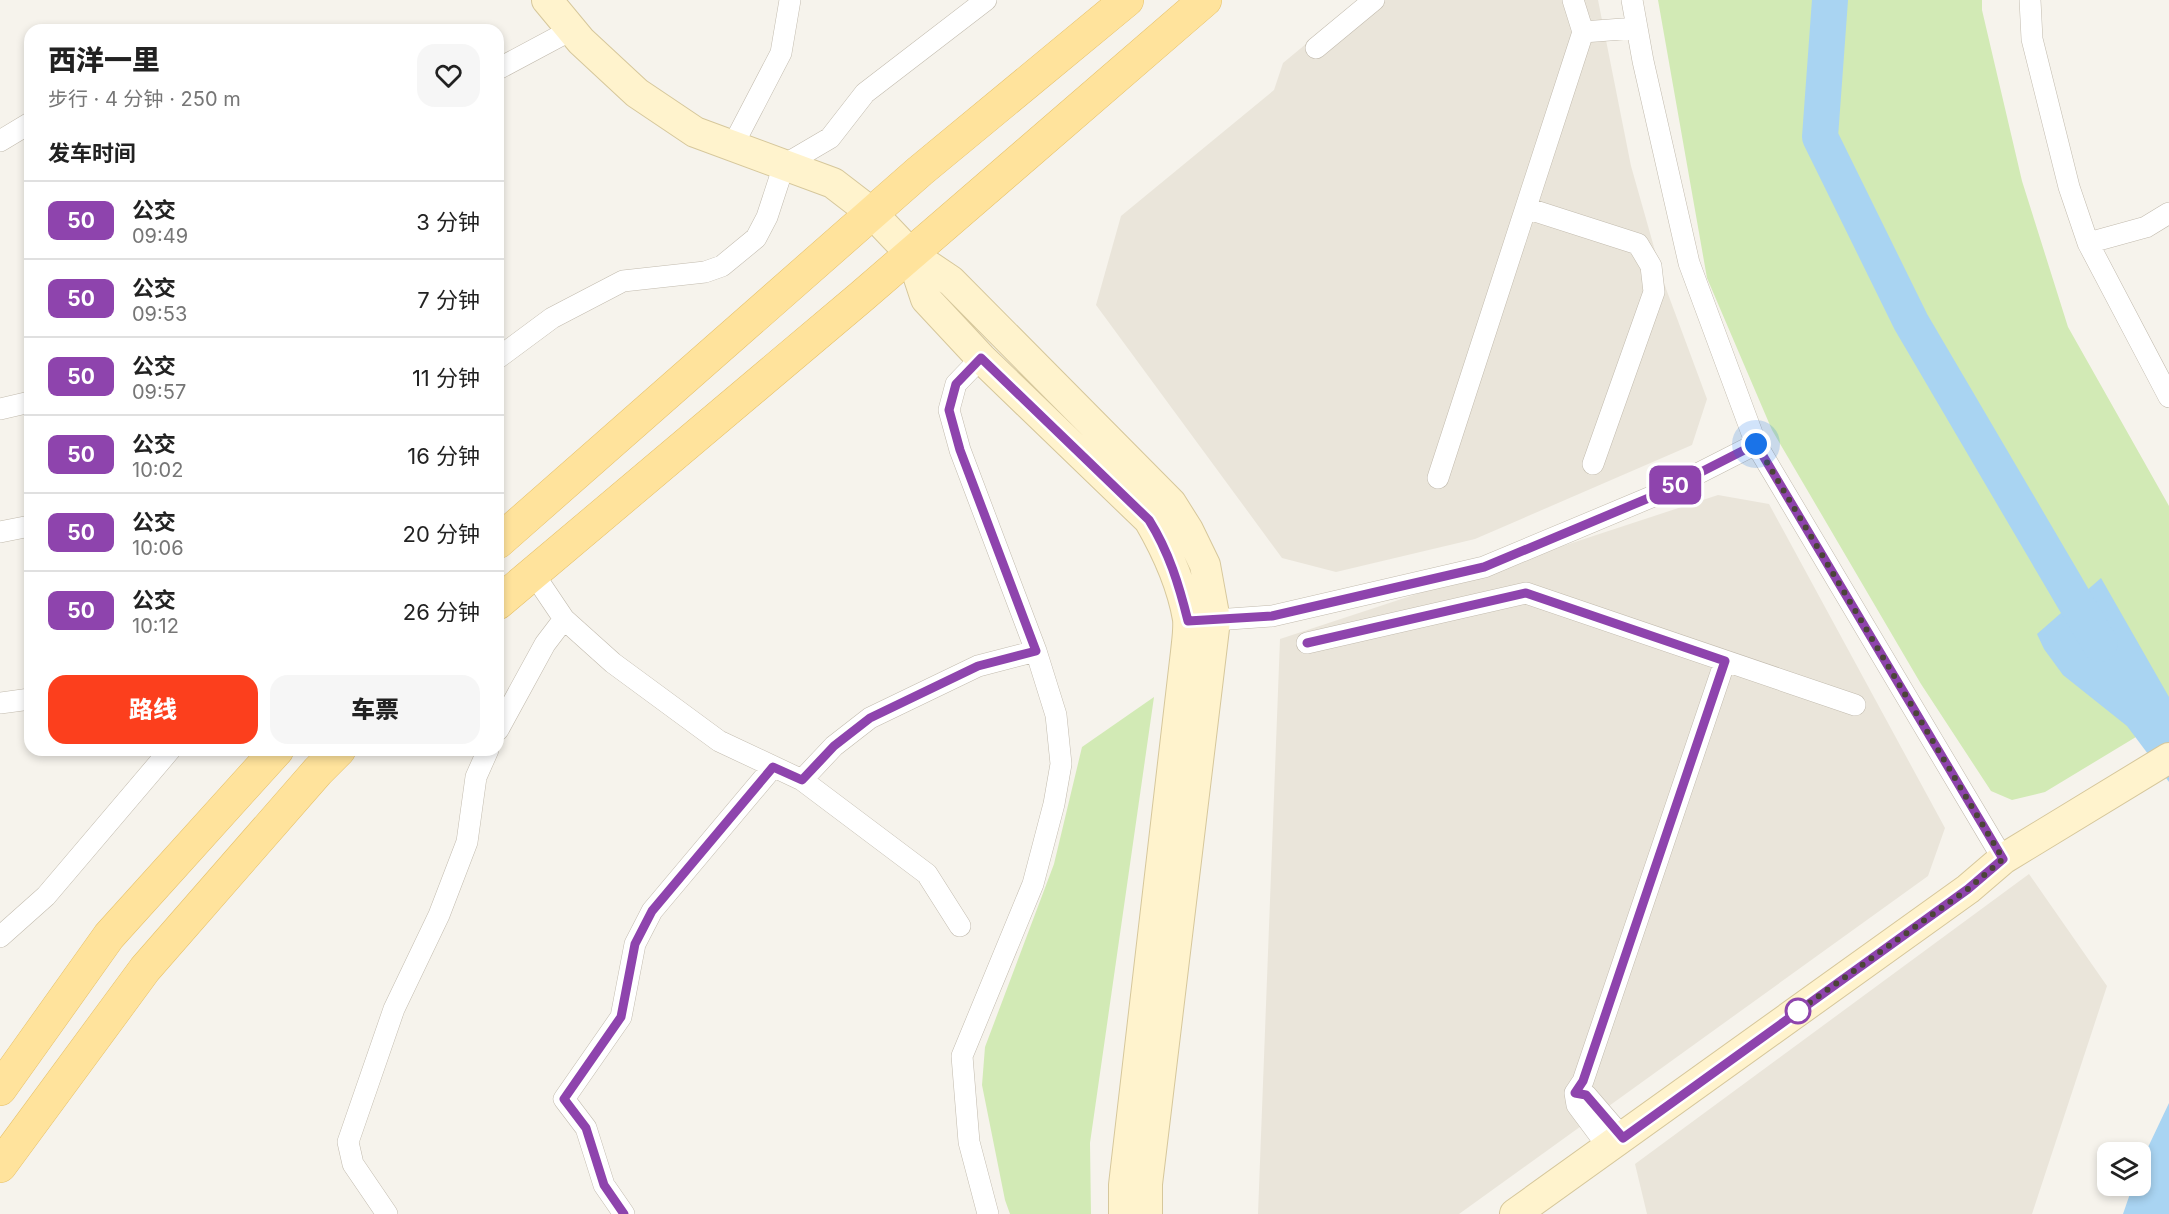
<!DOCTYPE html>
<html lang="zh">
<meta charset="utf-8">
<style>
body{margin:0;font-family:Inter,"Noto Sans SC",sans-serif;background:#f6f6f6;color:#222;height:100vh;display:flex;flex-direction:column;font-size:22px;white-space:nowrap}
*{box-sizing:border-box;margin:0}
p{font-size:20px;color:#767676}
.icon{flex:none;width:33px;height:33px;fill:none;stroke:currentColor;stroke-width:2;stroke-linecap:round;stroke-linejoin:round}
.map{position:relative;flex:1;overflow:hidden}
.drawer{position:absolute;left:24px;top:24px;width:480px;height:732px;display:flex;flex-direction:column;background:#fff;border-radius:18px;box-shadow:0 3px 9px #0003}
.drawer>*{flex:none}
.badge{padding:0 12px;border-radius:9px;font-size:21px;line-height:39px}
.fabs{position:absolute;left:2097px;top:1142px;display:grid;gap:12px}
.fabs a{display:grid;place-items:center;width:54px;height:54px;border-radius:12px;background:#fff;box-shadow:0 3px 9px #0003;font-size:30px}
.you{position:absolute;width:30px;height:30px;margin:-15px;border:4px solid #fff;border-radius:50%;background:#1a73e8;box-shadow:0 0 0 9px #1a73e833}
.map>.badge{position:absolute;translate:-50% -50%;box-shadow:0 0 0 3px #fff}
h2{padding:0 24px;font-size:22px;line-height:54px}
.round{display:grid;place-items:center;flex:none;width:63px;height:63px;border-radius:18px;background:#f6f6f6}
.overview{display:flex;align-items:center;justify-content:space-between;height:102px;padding:0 24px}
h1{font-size:28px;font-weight:800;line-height:45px}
.cta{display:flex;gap:12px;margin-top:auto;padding:12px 24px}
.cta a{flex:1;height:69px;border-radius:18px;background:#fc3f1d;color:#fff;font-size:24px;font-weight:800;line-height:69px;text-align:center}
.cta a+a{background:#f6f6f6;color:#222}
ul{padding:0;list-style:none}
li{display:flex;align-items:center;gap:18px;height:78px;padding:0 24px;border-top:2px solid #e0e0e0}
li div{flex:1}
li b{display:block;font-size:22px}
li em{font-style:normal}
li .badge{min-width:66px;font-weight:700;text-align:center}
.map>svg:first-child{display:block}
.residential{fill:#eae5da}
.green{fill:#d2eab5}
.water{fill:#a9d4f2}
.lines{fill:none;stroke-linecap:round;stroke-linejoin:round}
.river{stroke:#a9d4f2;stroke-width:36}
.street-casing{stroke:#c2bbae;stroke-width:22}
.secondary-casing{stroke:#d6c79b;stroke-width:32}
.primary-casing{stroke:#e6c16a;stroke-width:34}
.street{stroke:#fff;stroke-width:21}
.secondary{stroke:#fff3cd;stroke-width:30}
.primary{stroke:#ffe39c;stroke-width:33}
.line-casing{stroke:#fff;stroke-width:14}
.line{stroke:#8e44ad;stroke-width:9}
.walk{stroke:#4b4439;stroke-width:6;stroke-dasharray:0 10.8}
.stop-dot{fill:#fff;stroke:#8e44ad;stroke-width:3}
</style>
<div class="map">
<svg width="2169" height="1214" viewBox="0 0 2169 1214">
<rect width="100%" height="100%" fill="#f6f3ec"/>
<!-- residential -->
<path class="residential" d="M 1359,0 L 1598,0 L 1631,166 L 1665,286 L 1707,399 L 1692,445 L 1475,539 L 1336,572 L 1282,558 L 1096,305 L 1121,216 L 1274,90 L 1283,63 Z
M 1718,495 L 1769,504 L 1945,828 L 1928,876 L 1459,1214 L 1258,1214 L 1280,639 Z
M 2029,874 L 2107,986 L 2032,1214 L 1647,1214 L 1635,1164 Z"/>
<!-- green -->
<path class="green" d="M 1658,0 L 1982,0 L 1982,10 L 2022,181 L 2068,327 L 2169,506 L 2169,717 L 2045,792 L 2012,800 L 1991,791 L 1921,684 L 1772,430 L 1707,278 Z
M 1154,697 L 1090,1143 L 1091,1214 L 1010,1214 L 1005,1200 L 982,1085 L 985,1047 L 1054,864 L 1082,747 Z"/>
<!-- water -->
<path class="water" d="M 2101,578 L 2169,697 L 2169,782 L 2127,726 L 2063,675 L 2044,649 L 2037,634 Z
M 2169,1103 L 2169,1214 L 2123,1214 L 2133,1185 L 2140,1185 L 2141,1162 Z"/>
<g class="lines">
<!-- river -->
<path class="river" d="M 1830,0 L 1820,137 L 1911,322 L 2100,644"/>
<!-- street casing -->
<g class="street-casing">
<path id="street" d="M 1632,0 L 1643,61 L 1689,263 L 1756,444 L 2003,859
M 2030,0 L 2032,39 L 2069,187 L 2088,243 L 2169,397
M 1583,32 L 1636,28
M 1316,48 L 1374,0
M 498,69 L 571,30
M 0,141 L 30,123
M 732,147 L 781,53 L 790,0
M 1526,208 L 1638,244 L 1651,266 L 1654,292 L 1593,464
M 2088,243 L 2146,227 L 2169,213
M 498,358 L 552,318 L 623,281 L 705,272 L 722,266 L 756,238 L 767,217 L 784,165 L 830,138 L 865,93 L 986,0
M 981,358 L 956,384 L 949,410 L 960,450 L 1036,651 L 1056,715 L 1061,764 L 1054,804 L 1033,884 L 962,1056 L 969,1142 L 988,1214
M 0,409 L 30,402
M 1438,478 L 1583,32 L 1573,0
M 0,532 L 30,526
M 533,573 L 564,619 L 613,663 L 719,741 L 802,780 L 927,874 L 960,926
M 1201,621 L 1272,616 L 1484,567 L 1656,495 L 1756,444
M 1307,643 L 1526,593 L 1855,705
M 0,703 L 30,699
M 498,730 L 545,644 L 564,619
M 802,780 L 834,746 L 870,718 L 978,666 L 1036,651
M 0,937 L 46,896 L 170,750
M 1575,1093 L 1583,1081 L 1725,661
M 1609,1148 L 1577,1105 L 1575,1093 L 1586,1095 L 1623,1138
M 387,1214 L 353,1164 L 348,1142 L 394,1009 L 439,915 L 467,842 L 476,777 L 488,750
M 624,1214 L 604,1185 L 586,1128 L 564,1099 L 621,1017 L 635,944 L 652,911 L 773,767"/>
</g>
<!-- secondary casing -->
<g class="secondary-casing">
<path id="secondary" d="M 547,0 L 581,41 L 637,93 L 695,132 L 833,183 L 872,213 L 911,254 L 951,281 L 1171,503 L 1188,530 L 1205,565 L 1215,620 L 1147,1184 L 1147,1214
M 911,254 L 926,299 L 981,358 L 1149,520 C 1167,551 1182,584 1188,619 C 1189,630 1187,642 1186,652 L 1124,1185 L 1124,1214
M 1515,1214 L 1968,889 L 2003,859 L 2169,758"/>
</g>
<!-- primary casing -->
<g class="primary-casing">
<path id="primary" d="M 498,542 L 920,171 L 1127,0
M 498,603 L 861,297 L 1205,0
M 0,1089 L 109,936 L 277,750
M 0,1166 L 145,969 L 318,771 L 339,750"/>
</g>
<!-- street -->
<use href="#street" class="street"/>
<!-- secondary -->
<use href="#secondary" class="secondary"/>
<!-- primary -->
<use href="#primary" class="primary"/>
</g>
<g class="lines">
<!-- line casing -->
<g class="line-casing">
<path id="line" d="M 624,1214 L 604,1185 L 586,1128 L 564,1099 L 621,1017 L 635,944 L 652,911 L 773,767 L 802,780 L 834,746 L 870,718 L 978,666 L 1036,651 L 960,450 L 949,410 L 956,384 L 981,358 L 1149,520 C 1169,552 1179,585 1188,621 L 1272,616 L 1484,567 L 1656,495 L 1756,444 L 2003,859 L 1968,889 L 1623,1138 L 1586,1095 L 1575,1093 L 1583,1081 L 1725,661 L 1526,593 L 1307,643"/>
</g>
<!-- line -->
<use href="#line" class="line"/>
<!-- walk -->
<path class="walk" d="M 1756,444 L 2003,859 L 1968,889 L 1798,1011"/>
</g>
<!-- markers -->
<circle class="stop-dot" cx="1798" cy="1011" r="12"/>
</svg>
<div class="fabs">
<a><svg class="icon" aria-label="layers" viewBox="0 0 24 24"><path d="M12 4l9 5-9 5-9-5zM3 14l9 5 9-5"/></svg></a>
</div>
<div class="you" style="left:1756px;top:444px"></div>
<b class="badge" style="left:1675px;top:485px;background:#8e44ad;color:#fff">50</b>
<section class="drawer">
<div class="overview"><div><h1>西洋一里</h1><p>步行 · 4 分钟 · 250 m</p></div><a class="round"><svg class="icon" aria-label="heart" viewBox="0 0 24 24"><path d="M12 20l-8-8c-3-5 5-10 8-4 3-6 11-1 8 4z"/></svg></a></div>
<h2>发车时间</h2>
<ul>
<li><span class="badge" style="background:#8e44ad;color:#fff">50</span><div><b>公交</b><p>09:49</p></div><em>3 分钟</em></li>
<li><span class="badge" style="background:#8e44ad;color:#fff">50</span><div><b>公交</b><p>09:53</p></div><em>7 分钟</em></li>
<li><span class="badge" style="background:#8e44ad;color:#fff">50</span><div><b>公交</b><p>09:57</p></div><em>11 分钟</em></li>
<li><span class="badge" style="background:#8e44ad;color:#fff">50</span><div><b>公交</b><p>10:02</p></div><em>16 分钟</em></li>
<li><span class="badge" style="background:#8e44ad;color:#fff">50</span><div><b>公交</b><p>10:06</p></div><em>20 分钟</em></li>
<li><span class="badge" style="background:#8e44ad;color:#fff">50</span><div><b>公交</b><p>10:12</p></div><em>26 分钟</em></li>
</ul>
<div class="cta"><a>路线</a><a>车票</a></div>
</section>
</div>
